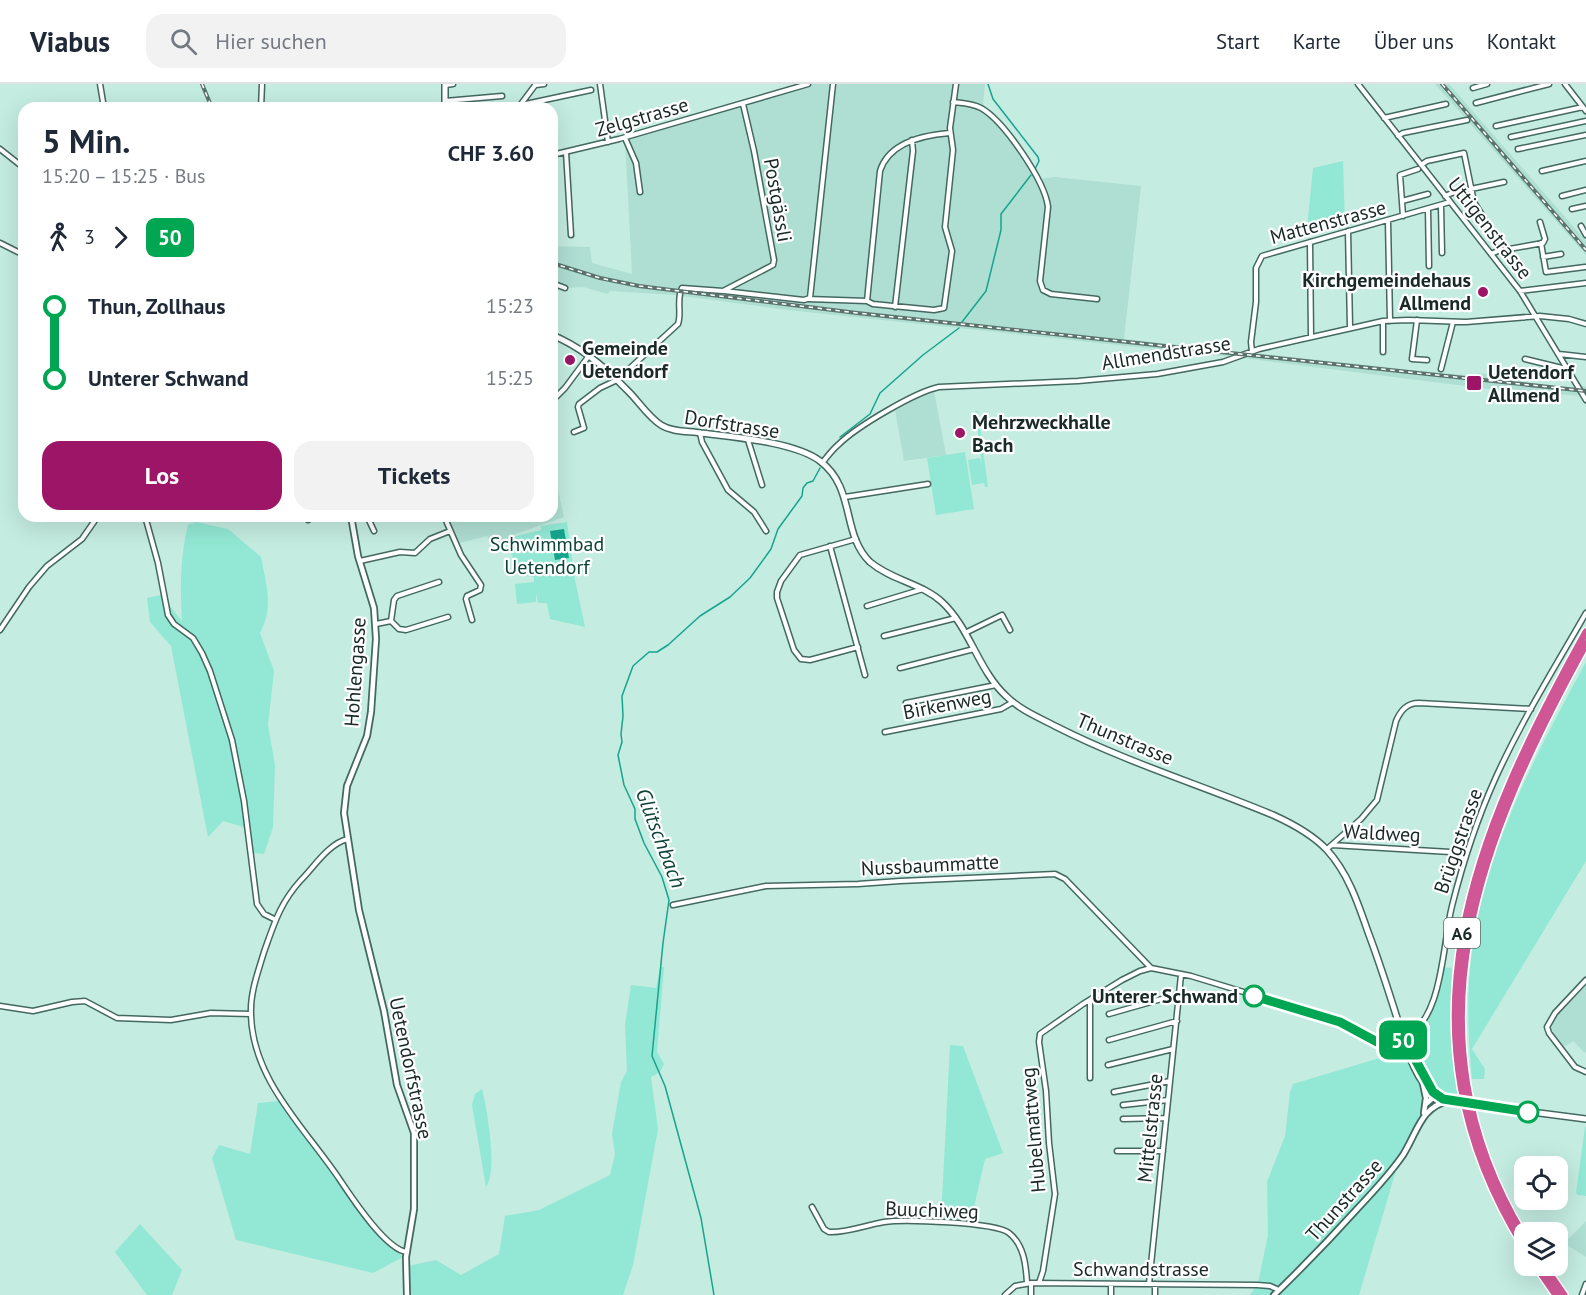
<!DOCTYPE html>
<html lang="de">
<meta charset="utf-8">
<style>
body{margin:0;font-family:"PT Sans",sans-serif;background:#f2f2f3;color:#1f2937;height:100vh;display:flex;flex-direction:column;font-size:22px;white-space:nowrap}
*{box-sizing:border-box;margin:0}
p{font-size:20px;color:#747a83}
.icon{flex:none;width:33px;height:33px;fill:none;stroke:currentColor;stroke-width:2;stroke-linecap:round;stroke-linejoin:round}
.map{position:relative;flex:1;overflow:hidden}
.panel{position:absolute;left:18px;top:18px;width:540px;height:420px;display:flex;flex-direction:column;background:#fff;border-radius:18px;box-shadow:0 6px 24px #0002}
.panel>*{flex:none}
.badge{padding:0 12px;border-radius:9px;font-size:21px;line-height:39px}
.tools{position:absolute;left:1514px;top:1072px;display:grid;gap:12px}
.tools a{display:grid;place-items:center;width:54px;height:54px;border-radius:12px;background:#fff;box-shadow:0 6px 24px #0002;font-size:30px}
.map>.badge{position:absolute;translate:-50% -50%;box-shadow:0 0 0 3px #fff}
.legs{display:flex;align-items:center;gap:9px;height:66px;padding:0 24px;font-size:20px}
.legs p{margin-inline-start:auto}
.head{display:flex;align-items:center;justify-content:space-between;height:102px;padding:0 24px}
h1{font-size:33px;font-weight:600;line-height:45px}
.action{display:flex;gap:12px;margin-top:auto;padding:12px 24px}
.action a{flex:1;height:69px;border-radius:18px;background:#9c1566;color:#fff;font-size:24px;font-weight:600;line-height:69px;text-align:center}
.action a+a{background:#f2f2f3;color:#1f2937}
ul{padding:0 24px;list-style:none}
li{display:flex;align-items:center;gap:21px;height:72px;font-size:22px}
li i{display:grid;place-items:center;width:9px;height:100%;margin:0 8px;background:currentColor}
li i::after{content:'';width:15px;height:15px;margin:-8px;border:4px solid;border-radius:50%;background:#fff}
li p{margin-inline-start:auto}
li:first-child i{background:linear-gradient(#0000 50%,currentColor 0)}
li:last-child i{background:linear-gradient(currentColor 50%,#0000 0)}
header{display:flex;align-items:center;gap:36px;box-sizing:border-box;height:84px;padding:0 30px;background:#fff;border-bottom:2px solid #e0e1e3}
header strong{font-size:28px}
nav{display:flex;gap:33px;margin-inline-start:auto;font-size:21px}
.search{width:420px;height:54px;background:#f2f2f3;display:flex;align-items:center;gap:15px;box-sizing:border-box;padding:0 21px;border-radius:18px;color:#747a83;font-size:22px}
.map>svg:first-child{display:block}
.built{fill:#afded3}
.green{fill:#92e8d4}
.water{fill:#16a48d}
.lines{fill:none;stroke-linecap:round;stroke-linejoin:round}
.stream{stroke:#16a48d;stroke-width:1.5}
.minor-casing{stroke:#446860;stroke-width:7}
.tertiary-casing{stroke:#446860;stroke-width:8}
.secondary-casing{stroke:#446860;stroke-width:8}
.motorway-casing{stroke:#fff;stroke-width:10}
.minor{stroke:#fff;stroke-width:4}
.tertiary{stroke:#fff;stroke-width:4.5}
.secondary{stroke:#fff;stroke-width:5}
.motorway{stroke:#cf5796;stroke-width:7}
.rail-casing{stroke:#59726c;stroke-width:4}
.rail{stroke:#fff;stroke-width:1.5;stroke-dasharray:4.5;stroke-linecap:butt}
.secondary-bridge-casing{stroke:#446860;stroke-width:8;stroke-linecap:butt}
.secondary-bridge{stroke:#fff;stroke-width:5}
.line-1-casing{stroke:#fff;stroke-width:14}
.line-1{stroke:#00a651;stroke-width:9}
.poi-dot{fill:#9c1566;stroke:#fff;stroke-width:2}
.stop-1-dot{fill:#fff;stroke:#00a651;stroke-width:3}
.labels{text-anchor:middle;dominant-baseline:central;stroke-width:4.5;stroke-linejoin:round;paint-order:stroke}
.shield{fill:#fff;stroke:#5e6966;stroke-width:1.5}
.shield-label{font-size:18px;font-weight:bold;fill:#192925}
.street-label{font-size:20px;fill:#192925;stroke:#fff}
.poi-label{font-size:20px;font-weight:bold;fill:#192925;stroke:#fff;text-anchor:start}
.park-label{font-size:20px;fill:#0c4339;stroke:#fff}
.stop-label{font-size:20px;font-weight:bold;fill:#192925;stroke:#fff;text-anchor:end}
.water-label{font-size:21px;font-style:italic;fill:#0f453b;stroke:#fff}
</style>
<header>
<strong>Viabus</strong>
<div class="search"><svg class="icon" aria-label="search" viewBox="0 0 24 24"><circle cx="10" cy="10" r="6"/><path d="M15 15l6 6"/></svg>Hier suchen</div>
<nav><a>Start</a><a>Karte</a><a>Über uns</a><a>Kontakt</a></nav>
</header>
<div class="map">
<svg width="1586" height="1211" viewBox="0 0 1586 1211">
<rect width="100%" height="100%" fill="#c4ece1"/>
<!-- built -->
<path class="built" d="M 808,0 L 985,0 L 983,22 L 994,31 L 1019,60 L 1039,95 L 1055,93 L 1141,102 L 1124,255 L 1440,289 L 1477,292 L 1478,289 L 1513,293 L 1522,294 L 1522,298 L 1575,304 L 1577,302 L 1582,302 L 1586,303 L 1586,312 L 1505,307 L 1251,275 L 788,226 L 675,211 L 610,207 L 608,210 L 583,203 L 565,204 L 552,199 L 552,162 L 590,163 L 592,179 L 632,190 L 625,54 Z
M 1435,0 L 1449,0 L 1586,157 L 1586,171 Z
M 934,307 L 946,371 L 904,377 L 895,326 L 919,313 Z
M 552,379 L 564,433 L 513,451 L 495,462 L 487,452 L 460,459 L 448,432 L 552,432 Z
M 1586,900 L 1586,968 L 1585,969 L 1573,957 L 1564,963 L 1550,944 L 1557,931 Z
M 1586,1137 L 1586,1173 L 1564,1159 Z"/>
<!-- green -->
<path class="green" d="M 1343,77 L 1345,142 L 1307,145 L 1313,84 Z
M 975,327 L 978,327 L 988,403 L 985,403 L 984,399 L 972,401 L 968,376 L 980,374 L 982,382 Z
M 965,368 L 974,425 L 936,431 L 927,374 Z
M 196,438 L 228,445 L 261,473 C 266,500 274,523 260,549 L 274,587 L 268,641 L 275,681 L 273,743 L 264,770 L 251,769 L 247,744 L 223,737 L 208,753 L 171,562 L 150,538 L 147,514 L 161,511 L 182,537 C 180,504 180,473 188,441 Z
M 567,438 L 575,496 L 585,543 L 550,535 L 547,519 L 538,519 L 536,509 L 536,518 L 517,520 L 515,500 L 534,498 L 534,493 L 526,492 L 513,474 L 506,459 L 516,452 L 541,446 L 541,442 Z
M 1586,578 L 1586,777 L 1472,965 L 1485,985 L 1484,995 L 1472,995 C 1468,953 1466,910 1472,868 C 1486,763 1536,670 1586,578 Z
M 660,883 L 664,883 L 657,968 L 664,980 L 660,988 L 651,993 L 658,1045 L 633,1181 L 623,1211 L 411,1211 L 408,1182 L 436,1176 L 461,1191 L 499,1170 L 505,1132 L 539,1126 L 610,1091 L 615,1070 L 612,1050 L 621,998 L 627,987 L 625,941 L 631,901 L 656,904 Z
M 1443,883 L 1452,884 C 1450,928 1451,969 1458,1012 L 1448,1011 L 1435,1004 L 1409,955 L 1430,930 L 1439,901 L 1442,901 Z
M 950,961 L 963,962 L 1003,1069 L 985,1075 L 971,1136 L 941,1135 Z
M 1403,967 C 1410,979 1418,992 1423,1005 C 1430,1024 1407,1065 1393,1078 L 1397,1083 L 1359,1211 L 1250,1211 L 1258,1199 L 1268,1151 L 1267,1098 L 1285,1052 L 1290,1008 L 1293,1000 Z
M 482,1005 C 487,1024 498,1088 486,1103 L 472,1021 L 475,1010 Z
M 279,1017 L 317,1066 L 366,1137 L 403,1173 L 373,1189 L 236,1156 L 212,1074 L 219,1061 L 250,1070 L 258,1019 Z
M 1585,1043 L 1586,1043 L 1586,1112 L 1578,1111 L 1576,1109 Z
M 140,1140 L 182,1186 L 172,1211 L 147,1211 L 115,1168 Z"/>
<!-- water -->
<path class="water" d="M 564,445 L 569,474 L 555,476 L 550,447 Z"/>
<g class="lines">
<!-- stream -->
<path class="stream" d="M 988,0 L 993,15 L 1038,73 L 1039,77 L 1035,85
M 962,238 L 986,207 L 1001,146 L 1001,130 L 1031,91
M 840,353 L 870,330 L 880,309 L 923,271 L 959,244
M 714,1211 L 701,1134 L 665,1002 L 652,972 L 663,859 L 669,816 L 662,793 L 644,759 L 635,735 L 635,725 L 624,701 L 618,671 L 622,658 L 621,650 L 623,632 L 622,612 L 633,582 L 649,568 L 657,568 L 668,561 L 700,532 L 730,513 L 750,494 L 771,465 L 778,445 L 802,412 L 803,404 L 807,399 L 813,397 L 820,384"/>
<!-- minor casing -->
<g class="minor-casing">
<path id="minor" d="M 100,0 L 104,24
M 600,0 L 608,58
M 1358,0 L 1520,207 L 1586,316
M 1565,0 L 1586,27
M 445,1 L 453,0
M 536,1 L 544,0
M 1473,4 L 1487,0
M 445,17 L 502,12
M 953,18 C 963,19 972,19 981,24 C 1004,37 1045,97 1048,123 L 1040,197 L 1043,206 L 1051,210 L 1097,215
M 1476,19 L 1549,0
M 521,21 L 591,6
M 261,24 L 262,0
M 518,24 L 536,0
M 1384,34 L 1446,20
M 1496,42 L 1583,23
M 1398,52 L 1403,49 L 1467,36
M 1511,53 L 1586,37
M 625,54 L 636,79 L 640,108
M 0,65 L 24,84
M 1518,65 L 1586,51
M 566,68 L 571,151
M 552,71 L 619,55 L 808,0
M 1421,81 L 1427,77 L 1464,69 L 1474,118 L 1484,134
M 1542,87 L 1586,77
M 1445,112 L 1452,109 L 1504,98
M 1562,112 L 1586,106
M 1402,117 L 1428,110
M 1441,122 L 1442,169
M 1428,125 L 1429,182
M 1572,125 L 1586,122
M 1403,132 L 1400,91 L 1418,85
M 1388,137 L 1390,237
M 1581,142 L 1586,151
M 1348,147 L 1350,243
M 1310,158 L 1311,253
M 0,159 L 24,171
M 1541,159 L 1546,188 L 1585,183
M 1491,170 L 1498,167 L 1543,159 L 1545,155 L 1540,138
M 1543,173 L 1561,170
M 552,199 L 565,204
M 724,207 L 804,216 L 810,214 L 833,0
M 1520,207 L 1586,199
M 808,215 L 867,217 L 873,220 L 934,226 L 944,224 L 952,167 L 945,143 L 953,66 L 950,44 L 956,0
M 867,217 L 880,87 C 889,58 924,51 950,49
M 895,223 L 913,67 L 912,56
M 1417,236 L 1412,275 L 1427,276
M 1252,268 L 1251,258 L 1256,218 L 1256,184 L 1262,172 L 1450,118
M 1383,268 L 1383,237
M 1559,270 L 1586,273
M 1525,275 L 1566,285
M 1441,285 L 1453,238
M 552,317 L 565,304 L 588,273
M 574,348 L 584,344 L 578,323 L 579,320 L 600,304 L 617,296 L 678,240 C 682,229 676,215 682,204 L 723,207 L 773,181 L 774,176 L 754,67 L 743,20
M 700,349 L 702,358 L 728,406 L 754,428 L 766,447
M 748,356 L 762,401
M 822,379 C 827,373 832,366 838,361 C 856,343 915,308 939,303 L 1078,297 L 1157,290 L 1223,278 L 1259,265 L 1383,237 L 1408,236 L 1466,238 L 1540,232 L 1569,235 L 1586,240
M 845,413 L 928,400
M 145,432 L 158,479 L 168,531 L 174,540 L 193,554 L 202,569 L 210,587 L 232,656 L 244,717 L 257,820 L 264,830 L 274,835
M 307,432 L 308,436
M 367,432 L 374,447
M 444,432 L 461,471 L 481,501 L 480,506 L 467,512 L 466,515 L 472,536
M 856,455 L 800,471 L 781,497 L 777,508 L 777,514 L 794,566 L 801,575 L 810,576 L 858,563
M 830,462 L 865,591
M 360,477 L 400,468 L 415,469 L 430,455 L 450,447
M 867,522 L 923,505
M 391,537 L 394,516 L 397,512 L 439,498
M 376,540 L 391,537 L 399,545 L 406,546 L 448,533
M 0,546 L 29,503 L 47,482 L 82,455 L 98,432
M 965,549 L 1002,531 L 1010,546
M 884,552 L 956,534
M 900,584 L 974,565
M 906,619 L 996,601
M 885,648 L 1001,625 L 1013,618
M 348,755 C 329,759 314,783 301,796 C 280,819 274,840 264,868 C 258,888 250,909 251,930 C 252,996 306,1045 340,1096 C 352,1114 386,1166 407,1168
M 1332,761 L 1467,769
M 1327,765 L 1361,735 L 1377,716 L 1396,637 C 1401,626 1407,619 1419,619 L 1531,625
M 673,821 L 766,802 L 858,800 L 900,797 L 1055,790 L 1065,795 L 1151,884
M 1586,896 L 1555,929 L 1547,943 L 1549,949 L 1575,983 L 1586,988
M 0,922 L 33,927 L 72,918 L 85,917 L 117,934 L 171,936 L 211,929 L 251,930
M 1109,930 L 1179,910
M 1109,956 L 1177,937
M 1108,981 L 1173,965
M 1090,994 L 1090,916
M 1114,1008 L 1170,997
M 1123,1021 L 1168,1016
M 1123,1035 L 1166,1034
M 1117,1067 L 1163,1067
M 812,1123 L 824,1145 L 829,1148 C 847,1149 866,1141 884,1138 C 903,1135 995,1138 1009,1149 C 1024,1161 1026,1181 1027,1199
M 1031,1199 L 1031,1211
M 1039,1199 L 1043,1187 L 1055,1110 L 1049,1059 L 1046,1007 L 1039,958 L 1040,950 L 1083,920 L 1122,896 L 1140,887 L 1151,884 L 1191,892 L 1332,935 C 1339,938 1347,940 1353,944 C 1370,954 1383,966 1403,956 C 1444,935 1442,861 1452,822 C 1463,778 1477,735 1496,693 C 1522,636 1555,583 1586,529
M 1111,1200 L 1111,1211
M 1149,1200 L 1181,891
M 1005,1211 L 1015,1202 L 1031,1199 L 1257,1201 L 1270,1202 L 1279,1206
M 1155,1211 L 1155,1200
M 1582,1211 L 1586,1200"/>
</g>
<!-- tertiary casing -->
<g class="tertiary-casing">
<path id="tertiary" d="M 351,432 L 358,472 L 374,524 L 376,555 L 371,628 L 367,652 L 347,702 L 344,729 L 359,826 L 384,927 L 397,1001 L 414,1049 L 414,1125 L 406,1173 L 407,1211
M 1423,1000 L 1426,1014 L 1424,1029
M 1426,1020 L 1436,1011
M 1274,1211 C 1303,1183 1331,1154 1358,1124 C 1374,1107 1390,1090 1403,1071 C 1417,1049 1421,1022 1449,1017"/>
</g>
<!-- secondary casing -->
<g class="secondary-casing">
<path id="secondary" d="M 445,24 L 445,0
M 552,251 C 579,262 606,284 626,305 C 638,316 647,332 661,341 C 672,348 688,347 701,349 C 733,353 795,358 820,377 C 856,404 841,450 870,478 C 891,496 921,499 942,518 C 970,544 978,586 1006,612 C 1020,626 1040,634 1057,643 C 1126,678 1201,701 1273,731 C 1293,740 1312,750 1327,766 C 1348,789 1358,819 1368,848 C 1381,882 1392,918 1403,953 C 1408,969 1418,1000 1433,1008
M 1405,957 C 1423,980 1422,1010 1454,1018
M 1477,1021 L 1586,1035"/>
</g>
<!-- motorway casing -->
<g class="motorway-casing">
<path id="motorway" d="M 1524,1152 C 1400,946 1481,751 1586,560
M 1524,1163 C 1390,947 1474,749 1586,548
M 1536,1182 L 1556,1211
M 1544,1182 L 1564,1211"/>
</g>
<!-- minor -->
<use href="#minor" class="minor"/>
<!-- tertiary -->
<use href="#tertiary" class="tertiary"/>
<!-- secondary -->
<use href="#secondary" class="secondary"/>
<!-- motorway -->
<use href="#motorway" class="motorway"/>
<!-- rail casing -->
<g class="rail-casing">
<path id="rail" d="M 202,0 L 212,24
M 1442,0 L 1586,166
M 552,179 L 600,194 L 639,202 L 857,229 L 1586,307"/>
</g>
<!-- rail -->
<use href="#rail" class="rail"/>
<!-- secondary-bridge casing -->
<g class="secondary-bridge-casing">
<path id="secondary-bridge" d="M 1454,1018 L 1477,1021"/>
</g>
<!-- secondary-bridge -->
<use href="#secondary-bridge" class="secondary-bridge"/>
</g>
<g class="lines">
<!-- line-1 casing -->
<g class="line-1-casing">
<path id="line-1" d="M 1254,912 L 1340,938 L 1379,959 L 1390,960 L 1404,955 L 1433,1008 L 1443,1015 L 1528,1028"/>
</g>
<!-- line-1 -->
<use href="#line-1" class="line-1"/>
</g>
<!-- markers -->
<g class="poi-dot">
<circle cx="1483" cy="208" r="6"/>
<circle cx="570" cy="276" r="6"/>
<rect x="1466" y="291" width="16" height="16" rx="3"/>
<circle cx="960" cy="349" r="6"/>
</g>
<g class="stop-1-dot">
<circle cx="1254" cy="912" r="10"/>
<circle cx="1528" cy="1028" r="10"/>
</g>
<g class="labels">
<!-- shield labels -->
<rect class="shield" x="1444" y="834" width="36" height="30" rx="4.5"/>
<g class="shield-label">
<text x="1462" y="849">A6</text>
</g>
<!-- street labels -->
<g class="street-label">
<text transform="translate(642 33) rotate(-16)">Zelgstrasse</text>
<text transform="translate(778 116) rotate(80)">Postgässli</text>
<text transform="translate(1328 138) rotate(-15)">Mattenstrasse</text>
<text transform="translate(1490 144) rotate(52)">Uttigenstrasse</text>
<text transform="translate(1166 269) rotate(-9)">Allmendstrasse</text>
<text transform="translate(732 340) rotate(9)">Dorfstrasse</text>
<text transform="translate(355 588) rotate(-86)">Hohlengasse</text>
<text transform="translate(947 620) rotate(-11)">Birkenweg</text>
<text transform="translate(1125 655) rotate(23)">Thunstrasse</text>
<text transform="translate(1382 749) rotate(3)">Waldweg</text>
<text transform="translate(1458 757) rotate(-71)">Brüggstrasse</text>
<text transform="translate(930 781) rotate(-3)">Nussbaummatte</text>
<text transform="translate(411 984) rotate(78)">Uetendorfstrasse</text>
<text transform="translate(1150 1044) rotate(-84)">Mittelstrasse</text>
<text transform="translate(1033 1046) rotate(-95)">Hubelmattweg</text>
<text transform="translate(1344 1116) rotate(-48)">Thunstrasse</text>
<text transform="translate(932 1126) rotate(2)">Buuchiweg</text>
<text x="1141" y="1185">Schwandstrasse</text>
</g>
<!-- poi labels -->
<g class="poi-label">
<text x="1471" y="196" text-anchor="end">Kirchgemeindehaus<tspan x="1471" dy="23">Allmend</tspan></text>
<text x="582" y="264">Gemeinde<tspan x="582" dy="23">Uetendorf</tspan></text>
<text x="1488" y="288">Uetendorf<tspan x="1488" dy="23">Allmend</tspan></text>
<text x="972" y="338">Mehrzweckhalle<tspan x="972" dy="23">Bach</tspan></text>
</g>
<!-- park labels -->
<g class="park-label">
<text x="547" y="460">Schwimmbad<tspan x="547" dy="23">Uetendorf</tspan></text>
</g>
<!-- stop labels -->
<g class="stop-label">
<text x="1238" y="912">Unterer Schwand</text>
</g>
<!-- water labels -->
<g class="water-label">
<text transform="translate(661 754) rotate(69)">Glütschbach</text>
</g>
</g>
</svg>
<div class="tools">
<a><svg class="icon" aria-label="locate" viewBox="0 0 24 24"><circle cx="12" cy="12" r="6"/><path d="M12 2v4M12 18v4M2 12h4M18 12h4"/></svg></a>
<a><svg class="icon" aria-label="layers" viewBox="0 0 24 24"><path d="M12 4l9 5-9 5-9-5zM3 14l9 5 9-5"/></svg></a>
</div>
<b class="badge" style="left:1403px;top:956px;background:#00a651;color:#fff">50</b>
<section class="panel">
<div class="head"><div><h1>5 Min.</h1><p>15:20 – 15:25 · Bus</p></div><b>CHF 3.60</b></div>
<div class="legs"><svg class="icon" aria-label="walk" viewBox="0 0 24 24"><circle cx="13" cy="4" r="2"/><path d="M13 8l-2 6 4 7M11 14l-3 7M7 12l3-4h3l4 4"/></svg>3<svg class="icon" aria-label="forward" viewBox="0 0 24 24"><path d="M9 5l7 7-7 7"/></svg><b class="badge" style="background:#00a651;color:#fff">50</b></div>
<ul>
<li><i style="color:#00a651"></i><b>Thun, Zollhaus</b><p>15:23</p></li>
<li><i style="color:#00a651"></i><b>Unterer Schwand</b><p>15:25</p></li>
</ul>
<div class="action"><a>Los</a><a>Tickets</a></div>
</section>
</div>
